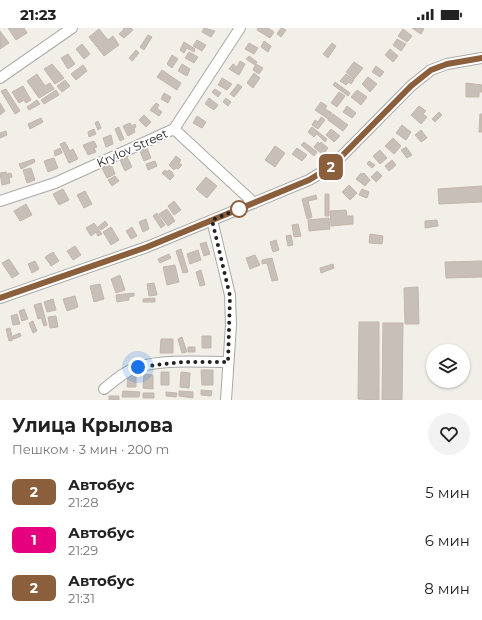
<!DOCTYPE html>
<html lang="ru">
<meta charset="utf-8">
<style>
body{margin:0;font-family:Montserrat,sans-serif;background:#f2f2f2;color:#222;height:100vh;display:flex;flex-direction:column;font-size:15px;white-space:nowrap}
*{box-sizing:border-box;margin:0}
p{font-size:13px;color:#767676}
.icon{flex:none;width:22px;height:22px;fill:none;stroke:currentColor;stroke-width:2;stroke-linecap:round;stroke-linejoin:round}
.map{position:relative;height:372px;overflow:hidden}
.side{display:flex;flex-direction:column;background:#fff;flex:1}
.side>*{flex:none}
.badge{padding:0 8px;border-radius:6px;font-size:14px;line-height:26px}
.fabs{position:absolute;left:426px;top:316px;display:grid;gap:8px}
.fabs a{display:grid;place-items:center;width:44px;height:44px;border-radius:50%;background:#fff;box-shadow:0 1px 3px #0004;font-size:20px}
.you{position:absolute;width:20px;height:20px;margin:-10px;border:3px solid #fff;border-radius:50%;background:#1a73e8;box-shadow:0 0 0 6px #1a73e833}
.map>.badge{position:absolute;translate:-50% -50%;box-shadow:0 0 0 2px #fff}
.round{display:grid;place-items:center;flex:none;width:42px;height:42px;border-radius:21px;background:#f2f2f2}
.summary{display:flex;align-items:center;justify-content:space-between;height:68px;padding:0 12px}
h1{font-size:19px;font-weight:700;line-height:30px}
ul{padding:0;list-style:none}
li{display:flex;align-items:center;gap:12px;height:48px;padding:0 12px}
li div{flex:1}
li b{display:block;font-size:15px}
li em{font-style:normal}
li .badge{min-width:44px;font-weight:700;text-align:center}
.status{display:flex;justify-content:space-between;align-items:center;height:28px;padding:0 20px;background:#fff;direction:ltr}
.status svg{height:11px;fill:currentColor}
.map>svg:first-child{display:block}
.building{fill:#c7bfb8;stroke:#c4b6ab}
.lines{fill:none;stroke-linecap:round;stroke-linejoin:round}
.minor-casing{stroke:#a9a9a9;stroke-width:12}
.minor{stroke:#fff;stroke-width:10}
.line-casing{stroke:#fff;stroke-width:9}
.line{stroke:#8b5e3c;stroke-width:6}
.walk{stroke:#222;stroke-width:4;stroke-dasharray:0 7.2}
.stop-dot{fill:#fff;stroke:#8b5e3c;stroke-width:2}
.labels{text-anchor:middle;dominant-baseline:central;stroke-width:3.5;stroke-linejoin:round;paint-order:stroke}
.street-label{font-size:12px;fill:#222;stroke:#fff}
</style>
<div class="status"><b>21:23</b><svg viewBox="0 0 49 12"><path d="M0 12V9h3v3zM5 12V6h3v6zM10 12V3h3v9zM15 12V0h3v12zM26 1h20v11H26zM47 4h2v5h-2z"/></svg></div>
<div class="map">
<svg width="482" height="372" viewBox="0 0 482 372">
<rect width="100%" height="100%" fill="#f2efe9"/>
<!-- building -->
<path class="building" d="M 8,0 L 24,0 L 27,5 L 16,12 Z
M 123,0 L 131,0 L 133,2 L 124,10 L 119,6 L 124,1 Z
M 204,0 L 215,3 L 211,9 L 202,4 Z
M 258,0 L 268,0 L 274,4 L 270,10 L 257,2 Z
M 281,0 L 286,2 L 281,9 L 277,6 Z
M 412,0 L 422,0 L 424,1 L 421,6 Z
M 99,1 L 108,12 L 113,8 L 119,17 L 104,28 L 89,9 Z
M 403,1 L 412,8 L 407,14 L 398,8 Z
M 0,3 L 9,15 L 0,21 Z
M 148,7 L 152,9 L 144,22 L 140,19 Z
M 397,11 L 406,16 L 401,23 L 393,17 Z
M 197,12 L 206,17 L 202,23 L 193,18 Z
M 264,13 L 271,18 L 268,24 L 261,19 Z
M 184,14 L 195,21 L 194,24 L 187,20 L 184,25 L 180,22 Z
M 249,15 L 258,20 L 254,26 L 245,21 Z
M 332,15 L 336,18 L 328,30 L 323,26 Z
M 82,16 L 90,26 L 84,31 L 76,21 Z
M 390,21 L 398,28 L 393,34 L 385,27 Z
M 136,22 L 139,25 L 132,33 L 129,30 Z
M 189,24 L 198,29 L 194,35 L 185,30 Z
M 68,26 L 75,36 L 68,41 L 61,30 Z
M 172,27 L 178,31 L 172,40 L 167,36 Z
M 249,28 L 257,34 L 255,37 L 246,31 Z
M 240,33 L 245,36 L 239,47 L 229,41 L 233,36 L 237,39 Z
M 354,34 L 363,40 L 354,51 L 346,44 Z
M 52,36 L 64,50 L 55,56 L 44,41 Z
M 182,36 L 190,41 L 187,48 L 178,43 Z
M 256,36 L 263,40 L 259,46 L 253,42 Z
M 83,37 L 87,43 L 76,52 L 71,46 Z
M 376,38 L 384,44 L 380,49 L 372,44 Z
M 162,42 L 181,55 L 177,62 L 157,49 Z
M 254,45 L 260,50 L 253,60 L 247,55 Z
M 37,46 L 45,58 L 50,55 L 54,61 L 39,70 L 27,53 Z
M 346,46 L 354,52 L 351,56 L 349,54 L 346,57 L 340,53 Z
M 368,49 L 377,56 L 370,64 L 362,56 Z
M 222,50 L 232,56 L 227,62 L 218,57 Z
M 65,52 L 70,58 L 62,64 L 57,58 Z
M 335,54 L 350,65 L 348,68 L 333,57 Z
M 466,55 L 482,57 L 482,64 L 479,64 L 479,69 L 466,69 Z
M 238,56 L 242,59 L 234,69 L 230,66 Z
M 23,58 L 31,72 L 26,75 L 24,72 L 19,75 L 12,64 Z
M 6,61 L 20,83 L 15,86 L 1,63 Z
M 215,61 L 221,65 L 218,69 L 212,64 Z
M 56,62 L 59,67 L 44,76 L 41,72 Z
M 357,62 L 367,69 L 361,77 L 351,69 Z
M 339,64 L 345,68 L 337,79 L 331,75 Z
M 164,65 L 171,69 L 168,75 L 161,71 Z
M 209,70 L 218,77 L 214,82 L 205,76 Z
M 226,70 L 231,74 L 228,78 L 223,74 Z
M 37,72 L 40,76 L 29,82 L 27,79 Z
M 321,74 L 327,78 L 325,81 L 332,85 L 328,91 L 315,82 Z
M 0,75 L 5,83 L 0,87 Z
M 156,75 L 159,77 L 157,80 L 162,84 L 159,88 L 150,82 Z
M 347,78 L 356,85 L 352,90 L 343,84 Z
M 419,78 L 426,83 L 423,86 L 427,89 L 421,96 L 411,87 Z
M 439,84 L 442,87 L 435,94 L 432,91 Z
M 333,86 L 348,97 L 343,103 L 328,92 Z
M 480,86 L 482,86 L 482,104 L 479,104 Z
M 144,87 L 151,94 L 146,99 L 139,92 Z
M 197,88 L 206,94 L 202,100 L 193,95 Z
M 321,89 L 325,92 L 318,101 L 312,97 L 315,92 L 318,94 Z
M 41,90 L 43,94 L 30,101 L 28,96 Z
M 98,93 L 101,100 L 98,102 L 95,95 Z
M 130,95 L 132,98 L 135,96 L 136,99 L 134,100 L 135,104 L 128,108 L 123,98 Z
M 402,97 L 411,104 L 406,112 L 396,105 Z
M 119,99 L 124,111 L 120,113 L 115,101 Z
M 312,99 L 327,111 L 325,114 L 317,106 L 314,109 L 308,104 Z
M 94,101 L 96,106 L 89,109 L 88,104 Z
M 331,101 L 340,108 L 334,114 L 326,107 Z
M 421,102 L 427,110 L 421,114 L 415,107 Z
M 6,103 L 7,107 L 0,110 L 0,105 Z
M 111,107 L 113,116 L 106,119 L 103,110 Z
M 393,110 L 401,118 L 394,126 L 385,118 Z
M 94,113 L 97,119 L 94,120 L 96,124 L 88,127 L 83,117 Z
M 65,114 L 70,123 L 73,121 L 78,131 L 69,135 L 60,116 Z
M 304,114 L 317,124 L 314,128 L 301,117 Z
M 318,114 L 320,116 L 321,114 L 328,120 L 323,127 L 314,119 Z
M 275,118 L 285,125 L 275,139 L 265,132 Z
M 406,119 L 412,127 L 407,130 L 401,122 Z
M 60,120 L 62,125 L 55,128 L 54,123 Z
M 147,120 L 151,130 L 144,133 L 140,123 Z
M 297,120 L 307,127 L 302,133 L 292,126 Z
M 380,122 L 387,130 L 380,136 L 373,128 Z
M 176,128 L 181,132 L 179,135 L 182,137 L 178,141 L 176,140 L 174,142 L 169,137 Z
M 127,129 L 132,139 L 125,143 L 120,132 Z
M 54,130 L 58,140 L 48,144 L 44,133 Z
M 34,131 L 35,134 L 21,141 L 19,136 Z
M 392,132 L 396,137 L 389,143 L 385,138 Z
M 155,133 L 157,138 L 148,142 L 146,136 Z
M 369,133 L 375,137 L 372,140 L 367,136 Z
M 111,136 L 115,146 L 107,150 L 102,140 Z
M 31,140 L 35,152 L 27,155 L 23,142 Z
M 165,142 L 168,144 L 169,142 L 172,144 L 174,148 L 170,152 L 162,145 Z
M 377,143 L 382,148 L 376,154 L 371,149 Z
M 6,144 L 7,146 L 11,145 L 12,149 L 9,150 L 10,155 L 2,157 L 0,145 Z
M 361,145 L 363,146 L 364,145 L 370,152 L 365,158 L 356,151 Z
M 115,148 L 119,153 L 112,158 L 108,152 Z
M 206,149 L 217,158 L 207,170 L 196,161 Z
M 349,157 L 357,165 L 350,172 L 342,164 Z
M 482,158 L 482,174 L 439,176 L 438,161 Z
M 63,161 L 69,172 L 59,177 L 53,166 Z
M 362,161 L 369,164 L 367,170 L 359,167 Z
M 85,163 L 92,176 L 84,180 L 77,167 Z
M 325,166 L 329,166 L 329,188 L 325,188 Z
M 316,167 L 317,171 L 308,173 L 312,189 L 307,191 L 302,171 Z
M 174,173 L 181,182 L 174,187 L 168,178 Z
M 26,176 L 32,187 L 20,193 L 14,183 Z
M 167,181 L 175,193 L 168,198 L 159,186 Z
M 346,182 L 347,188 L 353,188 L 353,196 L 331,198 L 330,183 Z
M 157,185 L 165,197 L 161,200 L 153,188 Z
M 329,190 L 330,201 L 309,203 L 308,192 Z
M 146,191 L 149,201 L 143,204 L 139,194 Z
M 437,192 L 438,198 L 425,200 L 425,193 Z
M 105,193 L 108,197 L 101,202 L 98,199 Z
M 94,195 L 102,206 L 98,208 L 96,204 L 91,208 L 86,200 Z
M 298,196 L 301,208 L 294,209 L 292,197 Z
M 111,199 L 119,212 L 111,217 L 103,204 Z
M 132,199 L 137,208 L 131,211 L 126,203 Z
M 370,206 L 383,208 L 382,216 L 369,215 Z
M 291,207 L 293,217 L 288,218 L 286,208 Z
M 276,212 L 279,222 L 273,224 L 270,214 Z
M 206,214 L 210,226 L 204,228 L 200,216 Z
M 75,218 L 81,227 L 73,232 L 67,223 Z
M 181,221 L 188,244 L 183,245 L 176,223 Z
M 198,222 L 201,232 L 190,236 L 187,226 Z
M 53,224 L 59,233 L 51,238 L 45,229 Z
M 169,226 L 171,230 L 160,235 L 158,231 Z
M 255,227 L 260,237 L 250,241 L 246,230 Z
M 272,230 L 278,252 L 272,253 L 267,235 L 262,236 L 262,232 Z
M 9,231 L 19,246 L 12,250 L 2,235 Z
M 35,233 L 39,241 L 32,245 L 28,236 Z
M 482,233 L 482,249 L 446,250 L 445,234 Z
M 333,236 L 334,240 L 321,245 L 320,240 Z
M 175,237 L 179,254 L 167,257 L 163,239 Z
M 201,242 L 205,257 L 200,258 L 196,244 Z
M 120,247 L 125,262 L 116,265 L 111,251 Z
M 154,255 L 157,267 L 149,268 L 147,256 Z
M 100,256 L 104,271 L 94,274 L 90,258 Z
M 418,259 L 419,296 L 405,296 L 404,260 Z
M 134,265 L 134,268 L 129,269 L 129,272 L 117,274 L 116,267 Z
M 75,268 L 78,279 L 67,283 L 63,271 Z
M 155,270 L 155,274 L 143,274 L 143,271 Z
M 53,271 L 56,282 L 47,284 L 44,274 Z
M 41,275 L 47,297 L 44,298 L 41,290 L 38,291 L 34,277 Z
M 24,281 L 28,291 L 22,293 L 19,283 Z
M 17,286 L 20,296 L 13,297 L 11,288 Z
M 56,288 L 58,299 L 50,300 L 48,289 Z
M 33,293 L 37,303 L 33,305 L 29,295 Z
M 359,294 L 379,294 L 379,372 L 358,371 Z
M 383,295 L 403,295 L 402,372 L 382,372 Z
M 10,300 L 13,312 L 9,313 L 6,301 Z
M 20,305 L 21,308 L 14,311 L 13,308 Z
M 202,308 L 211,308 L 211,320 L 202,320 Z
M 182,309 L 187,324 L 182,325 L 178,311 Z
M 161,311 L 173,311 L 173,325 L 160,325 Z
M 188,319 L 195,319 L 195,324 L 188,324 Z
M 201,342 L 213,342 L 213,357 L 202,357 Z
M 161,344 L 169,344 L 169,357 L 161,357 Z
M 181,344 L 190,345 L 189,360 L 180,359 Z
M 144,346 L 153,347 L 153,361 L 143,360 Z
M 128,347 L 136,348 L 136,359 L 127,359 Z
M 201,362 L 212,363 L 211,368 L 201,367 Z
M 123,363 L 140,364 L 139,369 L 122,369 Z
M 179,363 L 193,364 L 193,370 L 179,368 Z
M 166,364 L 177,365 L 176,369 L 166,368 Z
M 143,365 L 154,365 L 154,370 L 143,370 Z
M 109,368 L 119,368 L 119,372 L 109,372 Z"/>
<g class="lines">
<!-- minor casing -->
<g class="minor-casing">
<path id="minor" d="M 0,50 L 72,0
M 174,101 L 254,175
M 0,173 L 55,155 L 174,101 L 240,0
M 212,192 L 230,267 L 231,297 L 226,372
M 0,270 L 147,219 L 309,152 L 332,138 L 411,58 L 431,42 L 447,36 L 482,30
M 104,361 C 115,352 125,343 138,339 C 165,331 200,334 228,334"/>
</g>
<!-- minor -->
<use href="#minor" class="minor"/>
</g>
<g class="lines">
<!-- line casing -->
<g class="line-casing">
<path id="line" d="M 0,270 L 147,219 L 309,152 L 332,138 L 411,58 L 431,42 L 447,36 L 482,30"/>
</g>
<!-- line -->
<use href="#line" class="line"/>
<!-- walk -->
<path class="walk" d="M 138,339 L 183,334 L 228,334 L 230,268 L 212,192 L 239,181"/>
</g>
<!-- markers -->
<circle class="stop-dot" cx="239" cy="181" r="8"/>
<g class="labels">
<!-- street labels -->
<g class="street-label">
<text transform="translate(132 120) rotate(-24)">Krylov Street</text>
</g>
</g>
</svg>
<div class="fabs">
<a><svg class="icon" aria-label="layers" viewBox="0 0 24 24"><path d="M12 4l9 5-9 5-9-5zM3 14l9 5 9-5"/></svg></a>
</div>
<div class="you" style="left:138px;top:339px"></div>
<b class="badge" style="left:331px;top:139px;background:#8b5e3c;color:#fff">2</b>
</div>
<section class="side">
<div class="summary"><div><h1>Улица Крылова</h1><p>Пешком · 3 мин · 200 m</p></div><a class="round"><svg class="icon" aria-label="heart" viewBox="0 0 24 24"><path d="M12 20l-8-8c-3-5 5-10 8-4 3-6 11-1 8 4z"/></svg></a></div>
<ul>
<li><span class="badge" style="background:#8b5e3c;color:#fff">2</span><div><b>Автобус</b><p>21:28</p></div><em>5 мин</em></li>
<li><span class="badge" style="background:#e6007e;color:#fff">1</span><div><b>Автобус</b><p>21:29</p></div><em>6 мин</em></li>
<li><span class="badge" style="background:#8b5e3c;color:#fff">2</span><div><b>Автобус</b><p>21:31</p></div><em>8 мин</em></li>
</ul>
</section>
